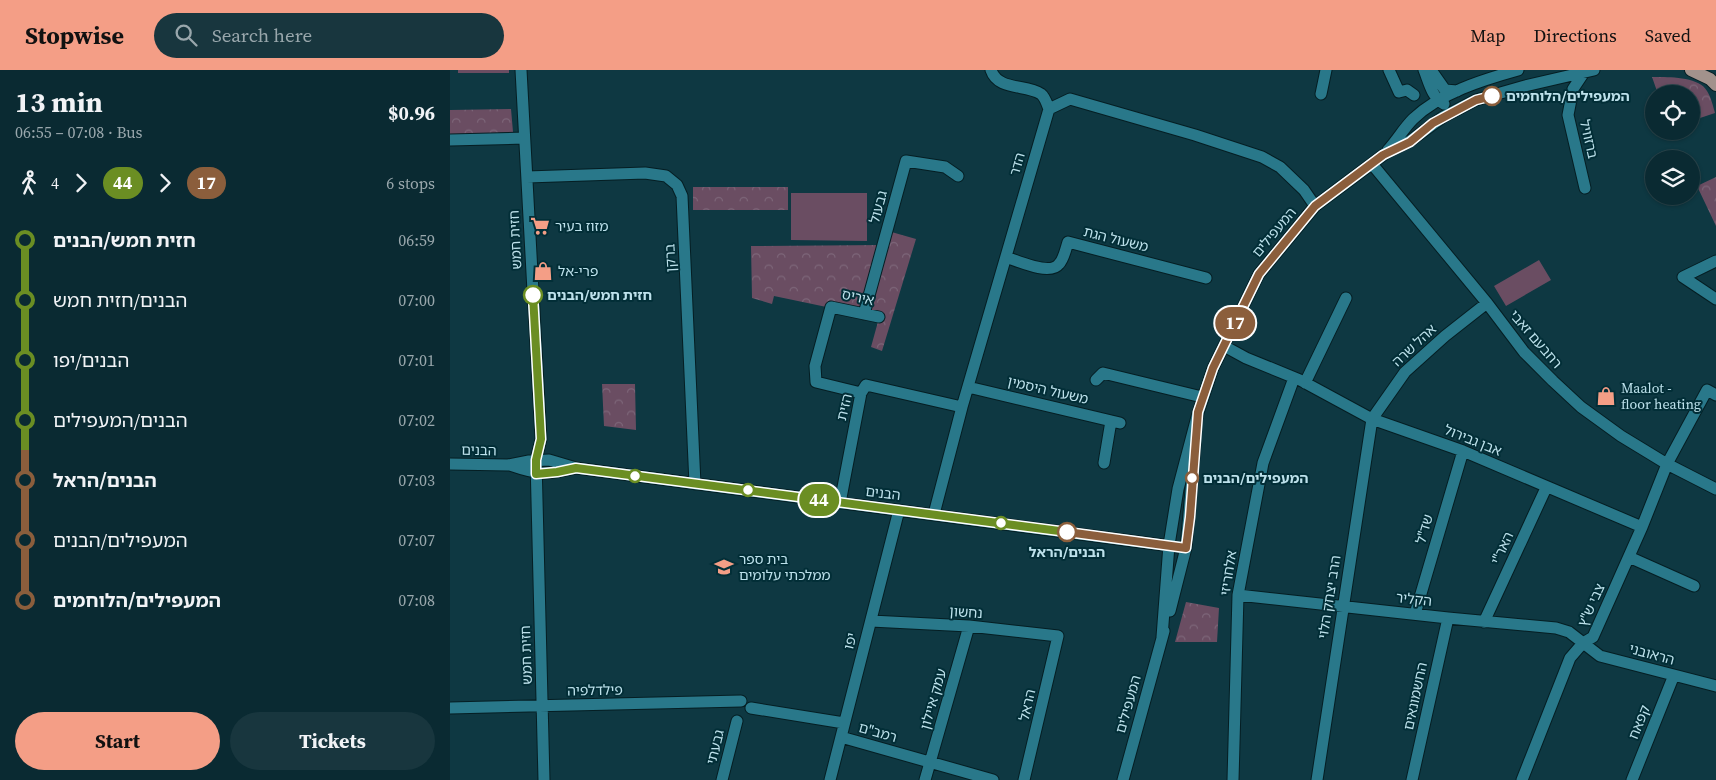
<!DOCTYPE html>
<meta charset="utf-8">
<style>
body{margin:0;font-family:"Source Serif 4","Noto Sans Hebrew",serif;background:#18363e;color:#f1f3f6;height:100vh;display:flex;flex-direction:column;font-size:19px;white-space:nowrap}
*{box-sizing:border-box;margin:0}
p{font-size:16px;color:#99a7ac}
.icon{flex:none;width:28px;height:28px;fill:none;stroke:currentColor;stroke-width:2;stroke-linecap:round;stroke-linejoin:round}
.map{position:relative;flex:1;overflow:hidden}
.sheet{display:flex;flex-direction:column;background:#0a2a32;width:450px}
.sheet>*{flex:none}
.badge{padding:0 10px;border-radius:16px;font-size:18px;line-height:32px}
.fabs{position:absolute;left:1195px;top:15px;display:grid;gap:10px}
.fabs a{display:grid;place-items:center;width:55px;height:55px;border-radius:50%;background:#0a2a32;box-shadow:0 1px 4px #0004,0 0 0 1px #2a464d;font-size:25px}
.map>.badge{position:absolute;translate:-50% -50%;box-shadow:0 0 0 2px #fff}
.legs{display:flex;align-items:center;gap:8px;height:55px;padding:0 15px;font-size:16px}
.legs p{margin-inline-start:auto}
.summary{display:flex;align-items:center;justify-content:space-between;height:85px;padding:0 15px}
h1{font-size:28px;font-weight:700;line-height:38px}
.primary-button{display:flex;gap:10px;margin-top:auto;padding:10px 15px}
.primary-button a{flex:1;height:58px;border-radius:30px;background:#f49e86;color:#111;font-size:20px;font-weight:700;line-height:58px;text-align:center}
.primary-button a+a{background:#18363e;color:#f1f3f6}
ul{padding:0 15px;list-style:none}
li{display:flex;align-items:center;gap:18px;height:60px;font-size:19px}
li i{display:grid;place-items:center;width:8px;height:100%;margin:0 6px;background:currentColor}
li i::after{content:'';width:12px;height:12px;margin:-6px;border:4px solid;border-radius:50%;background:#0a2a32}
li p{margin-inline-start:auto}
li:first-child i{background:linear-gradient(#0000 50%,currentColor 0)}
li:last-child i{background:linear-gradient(currentColor 50%,#0000 0)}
header{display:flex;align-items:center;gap:30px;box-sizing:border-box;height:70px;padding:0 25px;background:#f49e86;color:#111}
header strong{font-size:24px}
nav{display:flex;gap:28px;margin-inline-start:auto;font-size:18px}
.search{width:350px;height:45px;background:#18363e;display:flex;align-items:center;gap:12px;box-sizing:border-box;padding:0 18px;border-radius:28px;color:#99a7ac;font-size:19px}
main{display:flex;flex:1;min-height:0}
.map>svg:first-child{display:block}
.park{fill:url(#park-crowns)}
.pitch{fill:#6a4d62}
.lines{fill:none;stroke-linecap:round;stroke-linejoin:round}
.minor-casing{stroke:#051e23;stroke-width:13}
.major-casing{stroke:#051e23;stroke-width:14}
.minor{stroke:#29788a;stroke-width:11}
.major{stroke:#a2928c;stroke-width:12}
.line-1-casing{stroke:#fff;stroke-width:11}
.line-2-casing{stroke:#fff;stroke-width:11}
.line-1{stroke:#6b8e23;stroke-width:8}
.line-2{stroke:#8b5e3c;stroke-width:8}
.stop-2-dot{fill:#fff;stroke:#8b5e3c;stroke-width:2.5}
.stop-1-dot{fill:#fff;stroke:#6b8e23;stroke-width:2.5}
.labels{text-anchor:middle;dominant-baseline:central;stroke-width:4;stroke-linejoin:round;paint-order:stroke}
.stop-label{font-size:14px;font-weight:bold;fill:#bde1eb;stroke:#022e37;text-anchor:start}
.street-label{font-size:14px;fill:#bde1eb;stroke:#022e37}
.poi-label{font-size:14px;fill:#bde1eb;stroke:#022e37;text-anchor:start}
</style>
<header>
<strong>Stopwise</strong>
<div class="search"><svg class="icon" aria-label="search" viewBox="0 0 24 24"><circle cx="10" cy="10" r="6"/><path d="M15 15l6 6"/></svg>Search here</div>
<nav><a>Map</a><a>Directions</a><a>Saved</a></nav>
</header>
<main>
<section class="sheet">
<div class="summary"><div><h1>13 min</h1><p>06:55 – 07:08 · Bus</p></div><b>$0.96</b></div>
<div class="legs"><svg class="icon" aria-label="walk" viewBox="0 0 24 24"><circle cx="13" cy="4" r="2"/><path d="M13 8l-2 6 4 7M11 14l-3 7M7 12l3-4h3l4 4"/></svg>4<svg class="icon" aria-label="forward" viewBox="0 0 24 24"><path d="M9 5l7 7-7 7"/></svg><b class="badge" style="background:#6b8e23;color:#fff">44</b><svg class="icon" aria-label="forward" viewBox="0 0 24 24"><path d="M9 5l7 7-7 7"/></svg><b class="badge" style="background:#8b5e3c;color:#fff">17</b><p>6 stops</p></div>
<ul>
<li><i style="color:#6b8e23"></i><b>חזית חמש/הבנים</b><p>06:59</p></li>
<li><i style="color:#6b8e23"></i><span>הבנים/חזית חמש</span><p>07:00</p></li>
<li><i style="color:#6b8e23"></i><span>הבנים/יפו</span><p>07:01</p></li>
<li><i style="color:#6b8e23"></i><span>הבנים/המעפילים</span><p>07:02</p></li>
<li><i style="color:#8b5e3c"></i><b>הבנים/הראל</b><p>07:03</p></li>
<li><i style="color:#8b5e3c"></i><span>המעפילים/הבנים</span><p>07:07</p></li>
<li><i style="color:#8b5e3c"></i><b>המעפילים/הלוחמים</b><p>07:08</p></li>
</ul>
<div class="primary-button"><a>Start</a><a>Tickets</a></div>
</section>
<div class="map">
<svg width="1266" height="710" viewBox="0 0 1266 710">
<defs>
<pattern id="park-crowns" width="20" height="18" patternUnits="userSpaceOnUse" patternTransform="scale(1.25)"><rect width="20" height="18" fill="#6a4d62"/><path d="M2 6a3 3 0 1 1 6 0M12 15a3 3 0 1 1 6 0" fill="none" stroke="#7d6679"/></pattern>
</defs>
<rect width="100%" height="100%" fill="#0e3842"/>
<!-- park -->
<path class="park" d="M 1202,7 C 1216,7 1249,6 1257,21 C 1261,27 1263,36 1265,43 L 1241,51 L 1241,24 L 1208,24 Z
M 61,39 L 63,62 L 0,65 L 0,40 Z
M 1266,107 L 1266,156 L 1247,116 Z
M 243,117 L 338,117 L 338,140 L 243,140 Z
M 438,161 L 466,169 L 432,281 L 421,277 L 429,248 L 324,226 L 322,234 L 302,228 L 301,176 L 433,175 Z
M 152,314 L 185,314 L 186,360 L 154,356 Z
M 736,532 L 769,538 L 767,572 L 725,572 Z"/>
<!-- pitch -->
<path class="pitch" d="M 8,0 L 59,0 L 59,3 L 8,3 Z
M 341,123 L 417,123 L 417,171 L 341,170 Z
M 1089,190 L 1101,210 L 1056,236 L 1044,216 Z"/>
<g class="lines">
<!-- minor casing -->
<g class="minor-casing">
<path id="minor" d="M 71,0 L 91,369 L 86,390 L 94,710
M 541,0 C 548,21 576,14 591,24 C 595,27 597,34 599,39
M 939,0 L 949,22 L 957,20 L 964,25
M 974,0 C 979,12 982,28 994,34
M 981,0 L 995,20 L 1007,21
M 871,24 L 876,0
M 599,39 L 620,29 L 745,65 L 812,87 L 830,97 L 854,120 L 865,136
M 0,70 L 74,68
M 938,80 C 947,70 954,58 963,49 C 990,23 1032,10 1068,0
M 922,94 L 1037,233 L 1074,282 L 1103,311 L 1131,337 L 1171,366 L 1217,394 L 1266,419
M 77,107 L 195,103 L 216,106 L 227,115 L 232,126 L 245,414
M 1135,118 L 1118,45 L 1123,19 L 1135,1
M 556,187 C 568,191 600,206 609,194 C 614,189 616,178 618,172 L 756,208
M 1266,191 L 1233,207 L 1266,229
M 414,244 L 456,91 L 495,97 L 508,106
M 774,276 L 796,288 L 850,310 L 922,349 L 1013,381 L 1192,457
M 646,310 L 653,303 L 752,327
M 855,313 L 896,228
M 518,317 L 670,353
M 411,323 L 366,312 L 365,296 L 381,237 L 429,247
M 654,393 L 661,351
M 0,394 L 58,395 L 79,391 L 99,390 L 126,398 L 736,478
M 60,395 C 89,405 97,405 126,398
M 390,433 L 411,323 L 416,315 L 512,337
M 484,444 L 512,337 L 599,39
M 1179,487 L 1244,516
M 788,525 L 998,548 L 1106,558 L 1119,562 L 1150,586 L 1266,616
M 720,541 L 736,478 L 745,374
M 965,544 L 1013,381
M 421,551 L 519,556 L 608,566 L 574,710
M 1034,552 L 1096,418
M 712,567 L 719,475 L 728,419 L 748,343 L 763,298 L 809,204 L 865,136 L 936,83 L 960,71 L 993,47 L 1026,30 L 1075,16 L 1144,0
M 0,638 L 291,631
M 301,638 L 394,653
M 391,667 L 543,710
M 272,710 L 287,651
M 380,710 L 449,440
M 475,710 L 519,556
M 673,710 L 714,561
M 783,710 L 788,525 L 813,393 L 844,308
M 867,710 L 922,349 L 955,302 L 995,266 L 1037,233
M 962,710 L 998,548
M 1072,710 L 1120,588 L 1133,573 L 1143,567 L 1192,457 L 1217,394 L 1257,320 L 1266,325
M 1182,710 L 1224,605"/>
</g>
<!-- major casing -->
<g class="major-casing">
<path id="major" d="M 1241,0 L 1260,9 L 1266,15"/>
</g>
<!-- minor -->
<use href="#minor" class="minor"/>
<!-- major -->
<use href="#major" class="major"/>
</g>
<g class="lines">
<!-- line-1 casing -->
<g class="line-1-casing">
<path id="line-1" d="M 83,225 L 91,369 L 86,390 L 86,404 L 107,402 L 126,398 L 617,462"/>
</g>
<!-- line-2 casing -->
<g class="line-2-casing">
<path id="line-2" d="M 617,462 L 736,478 L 740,447 L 748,342 L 763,298 L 809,204 L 865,136 L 933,85 L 960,72 L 983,53 L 1026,30 L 1042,26"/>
</g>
<!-- line-1 -->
<use href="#line-1" class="line-1"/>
<!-- line-2 -->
<use href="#line-2" class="line-2"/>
</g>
<!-- icons -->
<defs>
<g id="supermarket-bare" transform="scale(1.5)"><path d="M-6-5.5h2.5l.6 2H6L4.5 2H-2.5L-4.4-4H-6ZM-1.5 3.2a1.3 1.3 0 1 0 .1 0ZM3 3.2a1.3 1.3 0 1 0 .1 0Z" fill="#f49e86" stroke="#022e37" stroke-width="2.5" paint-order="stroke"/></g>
<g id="shop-bare" transform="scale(1.5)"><path d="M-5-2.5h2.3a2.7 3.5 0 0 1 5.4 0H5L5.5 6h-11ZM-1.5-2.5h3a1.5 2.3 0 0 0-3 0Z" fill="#f49e86" stroke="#022e37" stroke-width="2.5" paint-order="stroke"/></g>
<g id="school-bare" transform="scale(1.5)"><path d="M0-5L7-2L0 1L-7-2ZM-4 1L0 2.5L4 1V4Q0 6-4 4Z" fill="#f49e86" stroke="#022e37" stroke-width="2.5" paint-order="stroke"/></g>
</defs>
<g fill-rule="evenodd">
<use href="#supermarket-bare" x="90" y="156"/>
<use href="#shop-bare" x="93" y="201"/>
<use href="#shop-bare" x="1156" y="326"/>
<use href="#school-bare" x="274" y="497"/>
</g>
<!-- markers -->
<g class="stop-2-dot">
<circle cx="1042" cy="26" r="9"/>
<circle cx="742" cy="408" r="6"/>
<circle cx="617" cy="462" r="9"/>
</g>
<g class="stop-1-dot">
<circle cx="83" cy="225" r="9"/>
<circle cx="185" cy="406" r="6"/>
<circle cx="298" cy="420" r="6"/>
<circle cx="551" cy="453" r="6"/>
</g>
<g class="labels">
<!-- stop labels -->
<g class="stop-label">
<text x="1056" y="26">המעפילים/הלוחמים</text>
<text x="97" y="225">חזית חמש/הבנים</text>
<text x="753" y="408">המעפילים/הבנים</text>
<text x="617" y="482" text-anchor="middle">הבנים/הראל</text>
</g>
<!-- street labels -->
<g class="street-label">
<text transform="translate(1139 69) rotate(77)">ברזוויל</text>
<text transform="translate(567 94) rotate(-74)">הדר</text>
<text transform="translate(428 137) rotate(-75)">גבעול</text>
<text transform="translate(824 162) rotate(-50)">המעפילים</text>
<text transform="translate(666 169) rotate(14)">משעול הגת</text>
<text transform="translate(65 170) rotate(-93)">חזית חמש</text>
<text transform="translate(220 188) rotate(-93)">ברקן</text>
<text transform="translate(408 227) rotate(12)">איריס</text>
<text transform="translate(1086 269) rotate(49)">רחבעם זאבי</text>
<text transform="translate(964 275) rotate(-43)">אהל שרה</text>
<text transform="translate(598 320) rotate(13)">משעול היסמין</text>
<text transform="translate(394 337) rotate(-77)">הזית</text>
<text transform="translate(1023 370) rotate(22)">אבן גבירול</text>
<text transform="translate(29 380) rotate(1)">הבנים</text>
<text transform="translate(433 423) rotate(7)">הבנים</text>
<text transform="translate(974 459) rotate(-74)">שד"ל</text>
<text transform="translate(1052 478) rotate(-65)">האר"י</text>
<text transform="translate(778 503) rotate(-81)">אלחריזי</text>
<text transform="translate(879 527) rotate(-81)">הרב יצחק הלוי</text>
<text transform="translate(964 529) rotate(6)">הקליר</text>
<text transform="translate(1141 535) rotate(-65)">צבי ש"ץ</text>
<text transform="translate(516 542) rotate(4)">נחשון</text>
<text transform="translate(400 571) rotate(-76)">יפו</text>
<text transform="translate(1202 584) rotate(15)">הראובני</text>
<text transform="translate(76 585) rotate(-92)">חזית חמש</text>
<text transform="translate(145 620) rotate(-1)">פילדלפיה</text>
<text transform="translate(965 626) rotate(-78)">החשמונאים</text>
<text transform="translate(483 629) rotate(-74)">עמק איילון</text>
<text transform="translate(678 634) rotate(-74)">המעפילים</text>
<text transform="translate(577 635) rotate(-77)">הראל</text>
<text transform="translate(1189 652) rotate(-68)">קפאח</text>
<text transform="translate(428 662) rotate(16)">רמב"ם</text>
<text transform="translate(265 677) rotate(-76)">גבעתי</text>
</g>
<!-- poi labels -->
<g class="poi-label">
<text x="105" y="156">מזוז בעיר</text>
<text x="108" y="201">פרי-אל</text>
<text x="1171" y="318">Maalot -<tspan x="1171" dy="16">floor heating</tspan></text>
<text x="289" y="489">בית ספר<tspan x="289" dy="16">ממלכתי עלומים</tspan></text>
</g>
</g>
</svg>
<div class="fabs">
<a><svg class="icon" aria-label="locate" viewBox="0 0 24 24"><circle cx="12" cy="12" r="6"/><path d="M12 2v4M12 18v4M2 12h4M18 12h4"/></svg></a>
<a><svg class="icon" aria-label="layers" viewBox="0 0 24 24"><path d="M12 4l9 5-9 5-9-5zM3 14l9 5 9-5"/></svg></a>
</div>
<b class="badge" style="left:369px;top:430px;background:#6b8e23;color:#fff">44</b>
<b class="badge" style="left:785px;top:253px;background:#8b5e3c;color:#fff">17</b>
</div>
</main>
